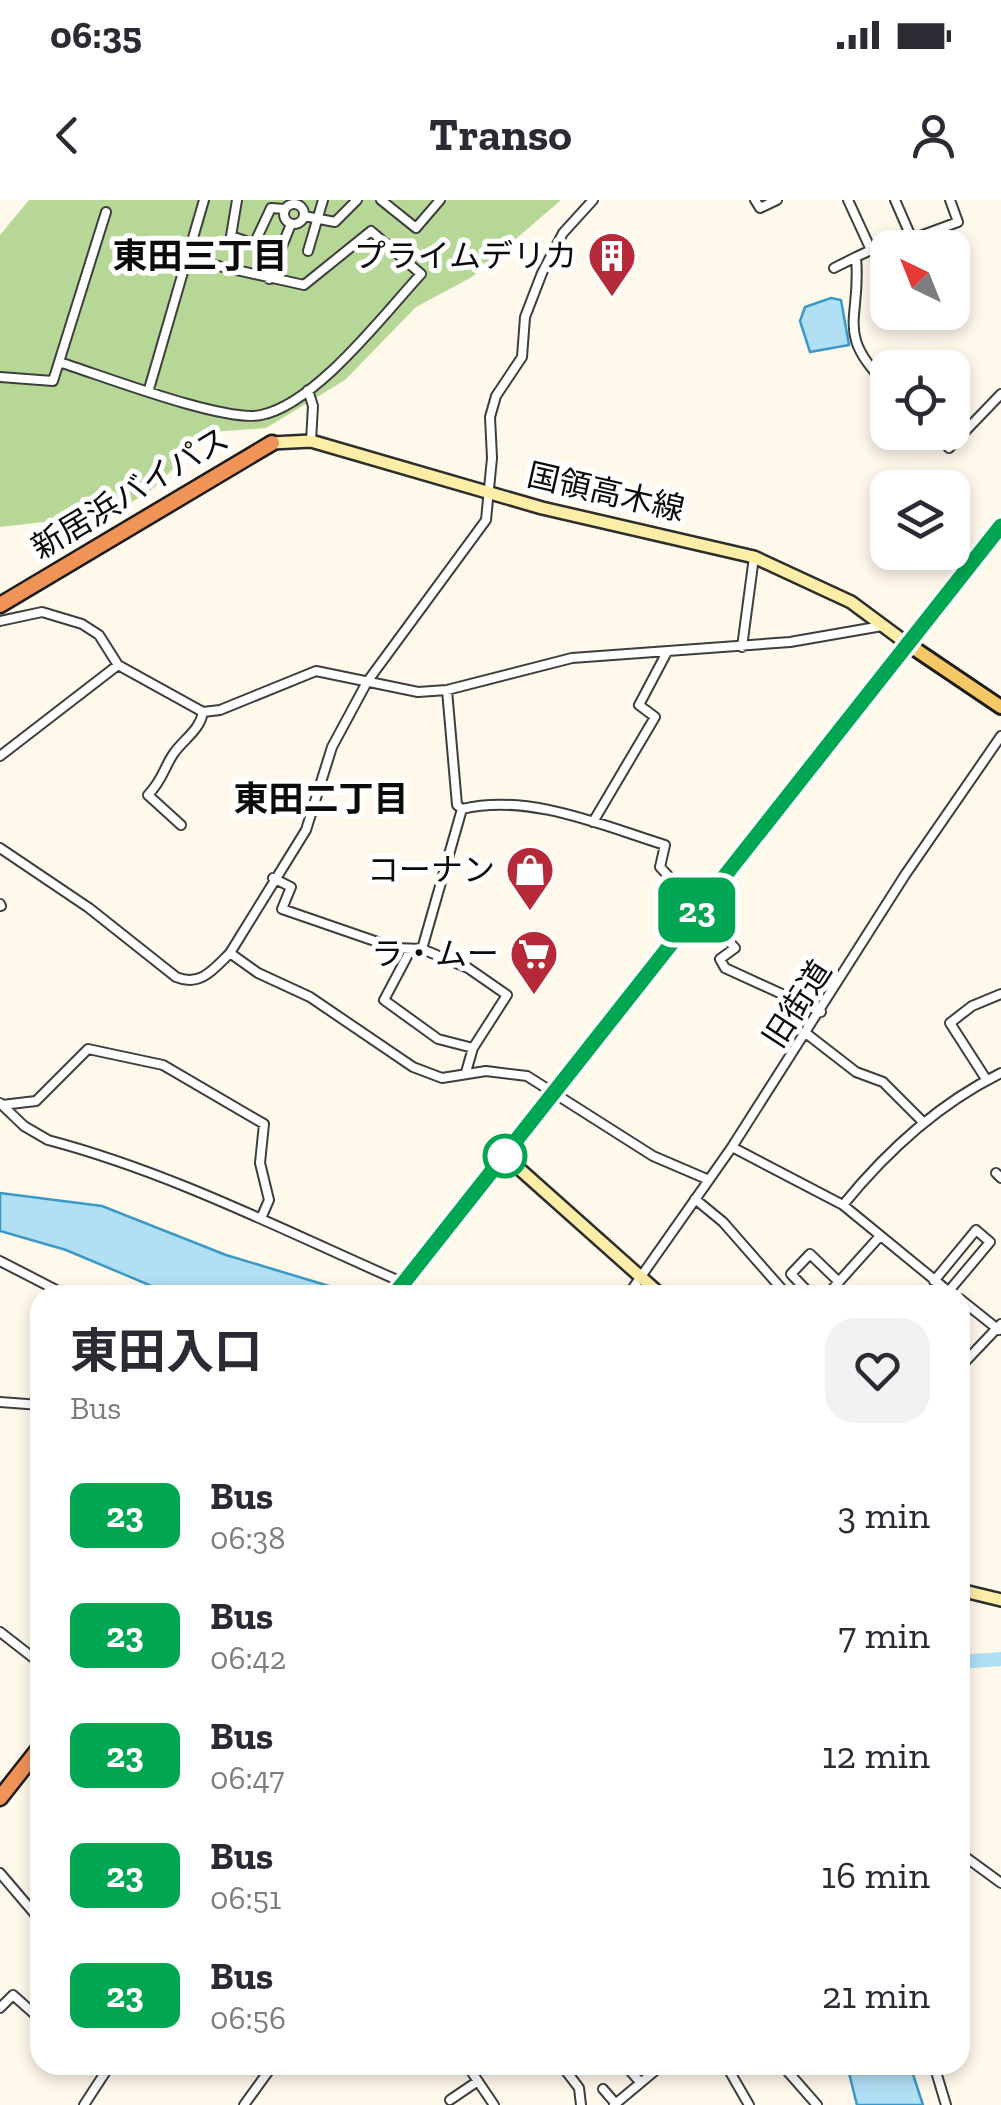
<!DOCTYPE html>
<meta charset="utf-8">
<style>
body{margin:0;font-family:"Zilla Slab","Noto Sans JP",serif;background:#f2f2f3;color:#2b2b33;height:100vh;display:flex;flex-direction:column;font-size:38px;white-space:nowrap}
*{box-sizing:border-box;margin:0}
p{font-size:32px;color:#7c7c81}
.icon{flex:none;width:55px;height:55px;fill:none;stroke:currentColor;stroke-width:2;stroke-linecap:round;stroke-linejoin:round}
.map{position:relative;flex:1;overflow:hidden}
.side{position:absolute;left:30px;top:1085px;width:940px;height:790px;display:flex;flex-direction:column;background:#fff;border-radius:30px;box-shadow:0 5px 15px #0003}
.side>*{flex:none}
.badge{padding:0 20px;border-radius:15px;font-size:35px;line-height:65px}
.needle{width:65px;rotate:317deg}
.controls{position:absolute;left:870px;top:30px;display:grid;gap:20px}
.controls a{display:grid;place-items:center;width:100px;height:100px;border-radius:20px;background:#fff;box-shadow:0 5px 15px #0003;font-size:50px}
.map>.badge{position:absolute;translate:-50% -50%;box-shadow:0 0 0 5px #fff}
.round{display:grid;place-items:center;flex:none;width:105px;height:105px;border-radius:30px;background:#f2f2f3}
.head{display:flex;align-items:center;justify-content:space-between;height:170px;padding:0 40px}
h1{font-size:48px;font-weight:700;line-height:75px}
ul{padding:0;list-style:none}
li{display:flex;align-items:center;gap:30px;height:120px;padding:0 40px}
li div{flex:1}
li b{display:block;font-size:38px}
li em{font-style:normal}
li .badge{min-width:110px;font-weight:700;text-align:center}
.status{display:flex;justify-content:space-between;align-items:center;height:70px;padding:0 50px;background:#fff;direction:ltr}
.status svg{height:28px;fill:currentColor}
header{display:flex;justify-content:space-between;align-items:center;height:130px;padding:0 40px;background:#fff;font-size:45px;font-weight:700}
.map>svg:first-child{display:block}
.forest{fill:#b7d796}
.water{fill:#b1dff4;stroke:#3a99c8;stroke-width:2.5}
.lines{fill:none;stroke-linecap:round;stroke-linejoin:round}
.river{stroke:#b1dff4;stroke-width:14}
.street-casing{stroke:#3e3e3e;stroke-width:12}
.secondary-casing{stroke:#2d2d2d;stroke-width:16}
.primary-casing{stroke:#1c1c1c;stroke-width:18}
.highway-casing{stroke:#1c1c1c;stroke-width:19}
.street{stroke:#fff;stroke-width:8}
.secondary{stroke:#fceda7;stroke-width:11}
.primary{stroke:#f4c865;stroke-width:12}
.highway{stroke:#ef9357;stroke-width:14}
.line-casing{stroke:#fff;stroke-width:22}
.line{stroke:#00a651;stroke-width:15}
.stop-dot{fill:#fff;stroke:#00a651;stroke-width:5}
.labels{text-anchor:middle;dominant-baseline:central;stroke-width:10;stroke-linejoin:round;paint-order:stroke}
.poi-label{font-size:32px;fill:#0b0b0b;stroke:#fff;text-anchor:end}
.street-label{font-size:32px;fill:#0b0b0b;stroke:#fff}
.neighbourhood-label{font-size:35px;font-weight:bold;fill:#0b0b0b;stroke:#fff}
</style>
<div class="status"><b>06:35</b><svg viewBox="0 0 49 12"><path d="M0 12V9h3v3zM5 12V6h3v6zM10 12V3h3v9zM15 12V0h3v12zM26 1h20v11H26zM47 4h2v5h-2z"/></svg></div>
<header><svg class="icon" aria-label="back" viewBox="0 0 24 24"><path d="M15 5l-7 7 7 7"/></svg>Transo<svg class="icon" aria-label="person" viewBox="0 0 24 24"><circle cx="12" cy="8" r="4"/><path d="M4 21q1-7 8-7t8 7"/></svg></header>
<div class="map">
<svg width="1001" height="1905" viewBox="0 0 1001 1905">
<rect width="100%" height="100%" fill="#fef9ea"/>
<!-- forest -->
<path class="forest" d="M 29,0 L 561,0 L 472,77 L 416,107 L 345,180 L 266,228 L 212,232 L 150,291 L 112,314 L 0,327 L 0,35 Z"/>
<!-- water -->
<path class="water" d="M 831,98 L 841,100 L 849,145 L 810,152 L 800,121 L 805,107 Z
M 0,993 L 102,1006 L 226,1055 L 359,1095 L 173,1095 L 66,1050 L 0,1031 Z
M 847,1865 L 910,1865 L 923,1905 L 857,1905 Z"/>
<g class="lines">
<!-- river -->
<path class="river" d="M 960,1462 L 1001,1459"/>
<!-- street casing -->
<g class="street-casing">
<path id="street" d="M 237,0 L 231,36 L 254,44 L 271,8 L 285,9
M 381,0 L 416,28 L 440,0
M 755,0 L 760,8 L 777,0
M 848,0 L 871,50 L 856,57
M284 14a10 10 0 1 1 20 0a10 10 0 1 1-20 0Z
M 304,16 L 335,22 L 357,0
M 912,39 L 958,22 L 950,0
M 889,48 L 912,39 L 895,0
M 308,51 L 323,0
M 834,68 L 856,57 C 862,120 833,132 888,186
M 269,79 L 291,24
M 62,163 C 103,176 225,223 261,215 C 316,204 384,114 421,74 L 371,31 L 304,85 L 187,59
M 0,177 L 53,181 L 106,12
M 149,189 L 204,0
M 308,190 L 313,206 L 311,241
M 934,232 L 949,248 L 1001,194
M 0,421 L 42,412 L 82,424 L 99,435 L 118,465 L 203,512 L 220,510 L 316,471 L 418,492 L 447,490 L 572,458 L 790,442 L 882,426
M 742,447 L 754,357
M 447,490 L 457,605 L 462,609 C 529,593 601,625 665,645 L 660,667 L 735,748 L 720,759 L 725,768 L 821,812
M 0,556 L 118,465
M 593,622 L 655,517 L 639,505 L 667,452
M 181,625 L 148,595 C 164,578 164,567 174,553 C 184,539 200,530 203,512
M 0,648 L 89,708 L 176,777 C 200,787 213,770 230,753 L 258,773 L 310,797 L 413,867 L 442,878 L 486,871 L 527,876 L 653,956 L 709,980
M 273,678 L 291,687 L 282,709 L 395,748 L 422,749 L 462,609
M 0,704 L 1,706
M 422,749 L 468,768 L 507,795 L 473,848
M 410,751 L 384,800 L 438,839 L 473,848 L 466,872
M 230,753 L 306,630 L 332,547 L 367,482 L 486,320 L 492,258 L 490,217 L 496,196 L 522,157 L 525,117 L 542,73 L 563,33 L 593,0
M 807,834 L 856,872 L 883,882 L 924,923
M 986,879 L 950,823 L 972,806 L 1001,794
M 0,903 L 24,926 L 48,940 C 173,973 287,1032 404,1083
M 2,905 L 36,901 L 88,849 L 163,865 L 264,924 L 260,963 L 269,1000 L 262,1016
M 732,947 L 843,1005 L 953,1095
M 996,973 L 1001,978
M 695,999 L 723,1022 L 787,1095
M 843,1005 C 886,952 940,903 1001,873
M 0,1061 L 66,1095
M 934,1081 L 976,1030 L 990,1042 L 948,1092
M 628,1095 L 732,947 L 905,675 L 1001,536
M 811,1095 L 791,1074 L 810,1054 L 839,1082
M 827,1095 L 880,1036
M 960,1099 L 999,1130
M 960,1167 L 1001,1124
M 0,1202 L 40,1205
M 0,1432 L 40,1463
M 960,1653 L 1001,1683
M 0,1673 L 40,1720
M 0,1808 L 13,1795 L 40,1819
M 467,1865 L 494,1905
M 572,1865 L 566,1871 L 579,1888 L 581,1905
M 726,1865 L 749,1905
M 782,1865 L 817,1905
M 934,1865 L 946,1905
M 626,1866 L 640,1882
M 603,1889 L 616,1904
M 450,1900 L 478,1881
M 84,1905 L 110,1865
M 244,1905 L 273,1865
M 614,1905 L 662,1865"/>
</g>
<!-- secondary casing -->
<g class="secondary-casing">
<path id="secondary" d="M 272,243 L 311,241 L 542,308 L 754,357 L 851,402 L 909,445
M 505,956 L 661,1095
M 960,1390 L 1001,1400"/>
</g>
<!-- primary casing -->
<g class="primary-casing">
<path id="primary" d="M 909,445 L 1001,507"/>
</g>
<!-- highway casing -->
<g class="highway-casing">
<path id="highway" d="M 0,405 L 272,243
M 394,1095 L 1001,326
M 0,1598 L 40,1547"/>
</g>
<!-- street -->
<use href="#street" class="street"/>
<!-- secondary -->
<use href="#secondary" class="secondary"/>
<!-- primary -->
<use href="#primary" class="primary"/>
<!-- highway -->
<use href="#highway" class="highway"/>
</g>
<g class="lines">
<!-- line casing -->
<g class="line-casing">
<path id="line" d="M 394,1095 L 1001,326"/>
</g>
<!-- line -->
<use href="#line" class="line"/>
</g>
<!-- icons -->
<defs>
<g id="building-pin" transform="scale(2.5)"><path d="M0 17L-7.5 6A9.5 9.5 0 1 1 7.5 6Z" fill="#b62938" stroke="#fff"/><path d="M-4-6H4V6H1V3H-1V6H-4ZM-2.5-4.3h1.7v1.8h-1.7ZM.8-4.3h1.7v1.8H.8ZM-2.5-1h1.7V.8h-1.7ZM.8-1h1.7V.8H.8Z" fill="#fff"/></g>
<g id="shop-pin" transform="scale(2.5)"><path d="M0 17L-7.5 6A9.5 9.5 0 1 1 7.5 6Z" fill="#b62938" stroke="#fff"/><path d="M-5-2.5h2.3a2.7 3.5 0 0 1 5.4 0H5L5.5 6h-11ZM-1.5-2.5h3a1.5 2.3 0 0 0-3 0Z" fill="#fff"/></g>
<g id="supermarket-pin" transform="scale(2.5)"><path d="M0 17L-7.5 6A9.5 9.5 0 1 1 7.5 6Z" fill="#b62938" stroke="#fff"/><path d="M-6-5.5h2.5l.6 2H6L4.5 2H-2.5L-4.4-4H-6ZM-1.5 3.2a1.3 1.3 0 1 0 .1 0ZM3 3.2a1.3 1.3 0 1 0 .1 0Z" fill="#fff"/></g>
</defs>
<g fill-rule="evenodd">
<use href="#building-pin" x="612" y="56"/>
<use href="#shop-pin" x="530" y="670"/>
<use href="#supermarket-pin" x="534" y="754"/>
</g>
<!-- markers -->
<circle class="stop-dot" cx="505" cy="956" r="20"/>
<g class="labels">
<!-- poi labels -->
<g class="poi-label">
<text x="577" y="56">プライムデリカ</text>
<text x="495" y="670">コーナン</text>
<text x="499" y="754">ラ・ムー</text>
</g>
<!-- street labels -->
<g class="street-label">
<text transform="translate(606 292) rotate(13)">国領高木線</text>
<text transform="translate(130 293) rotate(-31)">新居浜バイパス</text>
<text transform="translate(797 804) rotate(-57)">旧街道</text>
</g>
<!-- neighbourhood labels -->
<g class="neighbourhood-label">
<text x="200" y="56">東田三丁目</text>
<text x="321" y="599">東田二丁目</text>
</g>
</g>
</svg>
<div class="controls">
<a><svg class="needle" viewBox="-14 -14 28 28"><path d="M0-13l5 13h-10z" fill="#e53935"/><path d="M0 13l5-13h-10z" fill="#7c7c81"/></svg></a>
<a><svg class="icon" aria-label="locate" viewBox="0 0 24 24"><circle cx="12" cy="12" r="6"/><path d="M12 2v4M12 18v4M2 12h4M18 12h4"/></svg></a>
<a><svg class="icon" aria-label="layers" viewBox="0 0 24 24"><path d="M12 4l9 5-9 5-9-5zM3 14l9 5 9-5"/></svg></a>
</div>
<b class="badge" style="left:697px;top:710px;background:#00a651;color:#fff">23</b>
<section class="side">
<div class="head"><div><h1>東田入口</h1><p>Bus</p></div><a class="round"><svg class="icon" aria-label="heart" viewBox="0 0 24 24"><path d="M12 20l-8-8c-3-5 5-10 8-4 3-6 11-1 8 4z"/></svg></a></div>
<ul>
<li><span class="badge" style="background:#00a651;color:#fff">23</span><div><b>Bus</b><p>06:38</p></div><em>3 min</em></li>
<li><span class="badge" style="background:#00a651;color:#fff">23</span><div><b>Bus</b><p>06:42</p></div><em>7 min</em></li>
<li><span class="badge" style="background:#00a651;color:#fff">23</span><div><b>Bus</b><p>06:47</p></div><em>12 min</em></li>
<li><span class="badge" style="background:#00a651;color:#fff">23</span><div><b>Bus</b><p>06:51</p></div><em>16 min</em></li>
<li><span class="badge" style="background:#00a651;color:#fff">23</span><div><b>Bus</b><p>06:56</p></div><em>21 min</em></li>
</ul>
</section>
</div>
